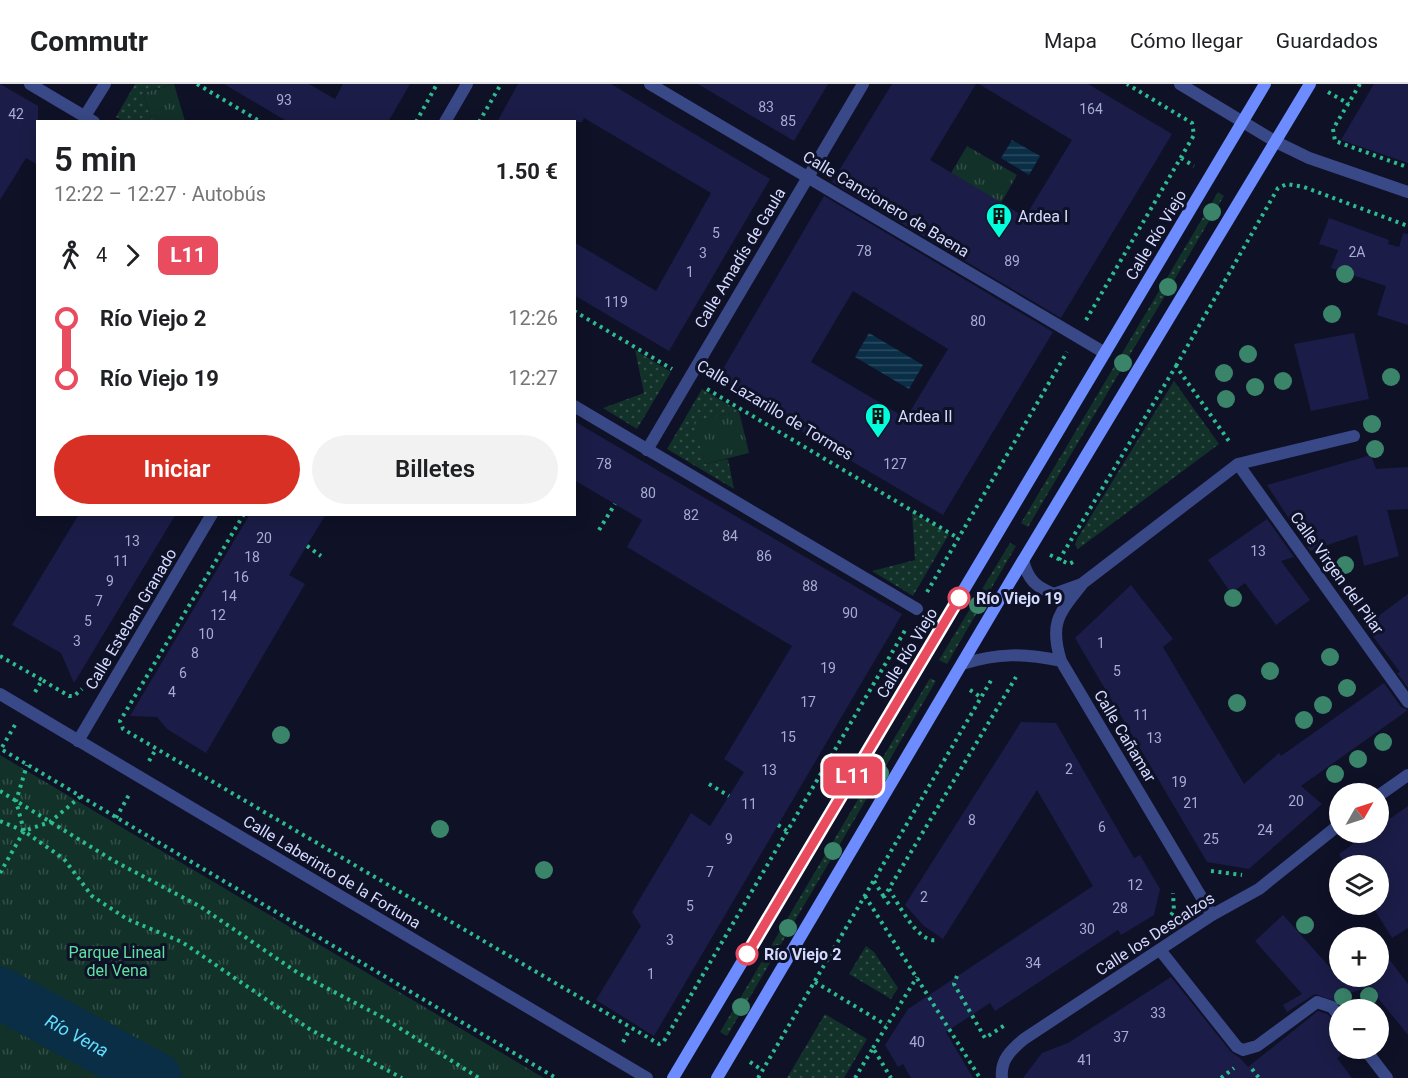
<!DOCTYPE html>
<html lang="es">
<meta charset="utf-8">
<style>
body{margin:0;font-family:Roboto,sans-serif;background:#f2f2f2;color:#202124;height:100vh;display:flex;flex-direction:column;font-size:22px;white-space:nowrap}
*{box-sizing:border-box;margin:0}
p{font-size:20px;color:#757577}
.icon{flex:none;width:33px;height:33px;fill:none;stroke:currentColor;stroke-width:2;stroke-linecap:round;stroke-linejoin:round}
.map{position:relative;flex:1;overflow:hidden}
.drawer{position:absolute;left:36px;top:36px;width:540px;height:396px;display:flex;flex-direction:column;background:#fff;border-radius:0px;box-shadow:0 3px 15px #0003}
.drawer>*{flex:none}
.badge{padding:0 12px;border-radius:9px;font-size:21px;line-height:39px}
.needle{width:39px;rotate:51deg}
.buttons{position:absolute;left:1329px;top:699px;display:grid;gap:12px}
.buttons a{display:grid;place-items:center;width:60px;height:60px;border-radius:50%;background:#fff;box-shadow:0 3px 15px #0003;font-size:30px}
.map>.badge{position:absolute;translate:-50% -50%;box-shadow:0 0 0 3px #fff}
.legs{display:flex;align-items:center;gap:9px;height:66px;padding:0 18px;font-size:20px}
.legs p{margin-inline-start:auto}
.overview{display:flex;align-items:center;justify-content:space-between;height:102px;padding:0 18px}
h1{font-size:33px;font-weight:600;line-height:45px}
.action{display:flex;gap:12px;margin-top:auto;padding:12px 18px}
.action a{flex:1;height:69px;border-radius:36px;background:#d93025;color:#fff;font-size:24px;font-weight:600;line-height:69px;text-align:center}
.action a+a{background:#f2f2f2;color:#202124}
ul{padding:0 18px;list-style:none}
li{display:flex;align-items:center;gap:21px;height:60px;font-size:22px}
li i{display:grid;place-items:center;width:9px;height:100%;margin:0 8px;background:currentColor}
li i::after{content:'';width:15px;height:15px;margin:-8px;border:4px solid;border-radius:50%;background:#fff}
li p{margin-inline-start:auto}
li:first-child i{background:linear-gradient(#0000 50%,currentColor 0)}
li:last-child i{background:linear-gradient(currentColor 50%,#0000 0)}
header{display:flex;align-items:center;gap:36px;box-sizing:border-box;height:84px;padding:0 30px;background:#fff;border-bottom:2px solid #e0e0e0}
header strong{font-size:28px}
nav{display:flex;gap:33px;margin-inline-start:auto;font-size:21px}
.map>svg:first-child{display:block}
.grass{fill:url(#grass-dots)}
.park{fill:url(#park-tufts)}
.water{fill:url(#water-rules)}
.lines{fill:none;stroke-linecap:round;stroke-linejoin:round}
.river{stroke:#092e46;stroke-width:52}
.building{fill:#1b1d48;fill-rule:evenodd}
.path{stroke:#2dbb90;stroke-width:4;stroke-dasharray:3 4.5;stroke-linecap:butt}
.street{stroke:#394987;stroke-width:12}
.secondary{stroke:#6c8cff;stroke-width:12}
.tree{fill:#3a846a}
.line-1-casing{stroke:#fff;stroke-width:14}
.line-1{stroke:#e94b5f;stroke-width:9}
.stop-1-dot{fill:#fff;stroke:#e94b5f;stroke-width:3}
.labels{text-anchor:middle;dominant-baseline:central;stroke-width:6;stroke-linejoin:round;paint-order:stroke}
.number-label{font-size:14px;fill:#a6acd1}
.street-label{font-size:16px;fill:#d5dbff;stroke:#0f1127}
.poi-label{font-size:16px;fill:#d5dbff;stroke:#0f1127;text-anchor:start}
.stop-label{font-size:16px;font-weight:bold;fill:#d5dbff;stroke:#0f1127;text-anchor:start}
.park-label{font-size:16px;fill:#5ee2a1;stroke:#0f1127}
.water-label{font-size:18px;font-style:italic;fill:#63ddff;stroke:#0f1127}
</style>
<header>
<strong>Commutr</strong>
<nav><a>Mapa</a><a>Cómo llegar</a><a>Guardados</a></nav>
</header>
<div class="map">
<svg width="1408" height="994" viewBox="0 0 1408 994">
<defs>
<pattern id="grass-dots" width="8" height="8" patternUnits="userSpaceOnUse" patternTransform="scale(1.5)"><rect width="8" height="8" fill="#123129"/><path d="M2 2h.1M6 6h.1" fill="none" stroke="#344e49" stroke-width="1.8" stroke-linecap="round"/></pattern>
<pattern id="park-tufts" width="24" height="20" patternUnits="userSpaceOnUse" patternTransform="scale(1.5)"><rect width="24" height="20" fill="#123129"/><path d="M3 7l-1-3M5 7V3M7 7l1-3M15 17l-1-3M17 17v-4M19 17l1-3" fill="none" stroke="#344e49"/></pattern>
<pattern id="water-rules" width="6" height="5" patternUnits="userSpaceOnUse" patternTransform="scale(1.5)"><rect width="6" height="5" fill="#092e46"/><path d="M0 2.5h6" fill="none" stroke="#2c4c62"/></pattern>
</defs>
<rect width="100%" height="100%" fill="#0f1127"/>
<!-- grass -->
<path class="grass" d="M 135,0 L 173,0 L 143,9 L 152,37 L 123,37 L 116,33 Z
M 1218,108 L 1224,112 L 1028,443 L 1021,439 Z
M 635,266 L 671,288 L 637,345 L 603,324 L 644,309 Z
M 1174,297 L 1219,360 L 1078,465 L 1075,461 L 1077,455 Z
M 702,305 L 739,327 L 695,338 L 705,380 L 728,375 L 734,405 L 667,365 Z
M 912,428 L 949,450 L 913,512 L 872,487 L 915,476 Z
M 1010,459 L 1016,462 L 947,580 L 939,576 Z
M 930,594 L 936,597 L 727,952 L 720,948 Z
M 866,862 L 874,868 L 898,904 L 891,915 L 849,890 Z
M 825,930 L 867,955 L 844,994 L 787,994 Z"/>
<!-- park -->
<path class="park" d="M 174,0 L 185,37 L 152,37 L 143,9 Z
M 967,62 L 1017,91 L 1001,119 L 951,89 Z
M 739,327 L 749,369 L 705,380 L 694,338 Z
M 0,671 L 544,994 L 0,994 Z"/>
<!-- water -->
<path class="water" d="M 1012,56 L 1040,72 L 1029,91 L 1001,74 Z
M 869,249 L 923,281 L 909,305 L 855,273 Z"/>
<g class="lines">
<!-- river -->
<path class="river" id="s1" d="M 0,909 L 156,994"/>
</g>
<!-- building -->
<path class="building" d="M 0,0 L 38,22 L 38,81 L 26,74 L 0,116 Z
M 224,0 L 309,0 L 335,15 L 343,0 L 410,0 L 388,38 L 288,38 Z
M 518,0 L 611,0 L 770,95 L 669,267 L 574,211 L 574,158 L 656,207 L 711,109 L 584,34 L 582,38 L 497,38 Z
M 698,0 L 828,0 L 794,57 Z
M 892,0 L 976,0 L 930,76 L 1025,133 L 1072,56 L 979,0 L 1088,0 L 1172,50 L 1061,234 L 832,98 Z
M 1374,0 L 1408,0 L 1408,79 L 1341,56 Z
M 824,112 L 1053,248 L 943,431 L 716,297 ZM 853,207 L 948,265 L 906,334 L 811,278 Z
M 1329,134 L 1389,156 L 1388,160 L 1399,163 L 1403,149 L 1408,150 L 1408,241 L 1377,231 L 1386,202 L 1331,184 L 1338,166 L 1319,160 Z
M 1354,249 L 1369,315 L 1311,327 L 1294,260 Z
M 574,337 L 902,530 L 654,952 L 596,916 L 641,842 L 632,828 L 691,729 L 710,742 L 744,688 L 724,675 L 792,562 L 627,463 L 642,436 L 574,396 Z
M 1371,371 L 1376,385 L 1408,383 L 1408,425 L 1387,426 L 1399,472 L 1364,482 L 1357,451 L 1310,467 L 1267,401 Z
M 79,430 L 176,430 L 74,599 L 61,569 L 12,541 Z
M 250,430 L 326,430 L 289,491 L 305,500 L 206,669 L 167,645 L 157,633 L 130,632 Z
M 1267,435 L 1294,473 L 1281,477 L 1310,516 L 1276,541 L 1245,499 L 1231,509 L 1208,476 Z
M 1131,501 L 1173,555 L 1163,563 L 1244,700 L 1279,669 L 1281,672 L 1384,599 L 1401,623 L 1408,626 L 1301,702 L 1322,720 L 1249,785 L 1207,778 L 1075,554 Z
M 1408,510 L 1408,604 L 1397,589 L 1400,588 L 1365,542 Z
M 1021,638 L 1056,639 L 1134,774 L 1140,771 L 1160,805 L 1154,831 L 1121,851 L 1118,846 L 995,927 L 990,919 L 946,948 L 973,994 L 911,994 L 903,980 L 898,983 L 885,961 L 908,925 L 1093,802 L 1037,706 L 943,855 L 924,842 L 905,821 Z
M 1408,722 L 1408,844 L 1392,854 L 1371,820 L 1378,820 L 1378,782 L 1346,782 L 1339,770 L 1370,748 L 1378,748 L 1378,743 Z
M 1283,831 L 1335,889 L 1340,887 L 1340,892 L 1378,892 L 1379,862 L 1408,900 L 1408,951 L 1369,903 L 1340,912 L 1340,919 L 1315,910 L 1287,928 L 1283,921 L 1302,910 L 1255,857 Z
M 1171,893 L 1231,968 L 1240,974 L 1248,983 L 1318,927 L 1327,930 L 1340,941 L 1340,972 L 1337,974 L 1352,994 L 1023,994 L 1042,969 L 1068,959 Z"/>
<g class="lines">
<!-- path -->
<path class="path" d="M 197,0 L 261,38
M 1360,0 L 1333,45 L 1335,57 L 1404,82
M 1328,8 L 1349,20
M 416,38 L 437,0
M 479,38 L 501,0
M 1181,74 L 1194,82
M 574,227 L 672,285
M 1086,236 L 1194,51 L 1192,39 L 1127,0
M 1176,282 L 1278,104 L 1287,100 L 1304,103 L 1408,142
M 707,305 L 958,454
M 244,430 L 120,637 L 123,645 L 659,960 L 664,957 L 907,543
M 599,446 L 615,420
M 307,462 L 321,472
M 1050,471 L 1069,480 L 1073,478
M 1059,476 L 1176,282 L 1231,360
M 927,508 L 1067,268
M 0,572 L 42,596
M 970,606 L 982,614
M 35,608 L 42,596 L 69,612 L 74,612 L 82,605
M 15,641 L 1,665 L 556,994
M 149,677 L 156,665
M 709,700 L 729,712
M 0,707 L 114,777 L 201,823 L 298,889 L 382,933 L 479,994
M 1348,710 L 1360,701
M 116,734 L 130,709
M 0,737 L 24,747 L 64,775 L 92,812 L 127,835 L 182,858 L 311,946 L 402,994
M 778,741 L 787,747
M 24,747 L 16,717 L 27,681
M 1211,787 L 1242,791
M 0,789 L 24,747 L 50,738 L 80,713
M 874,797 L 884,813
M 889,805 C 898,819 918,860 937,856
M 865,812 L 980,994
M 889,820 L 884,813 L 1016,593
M 1171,831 L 1174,827 L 1173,809
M 957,892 L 954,900 L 985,954 L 1005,941
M 815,898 L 886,941
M 623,958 L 630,945
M 873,964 L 917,893
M 750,978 L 762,986
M 1252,985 L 1259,994
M 758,994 L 993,593
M 855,994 L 873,964 L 891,994
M 1221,994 L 1234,984"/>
<!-- street -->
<path class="street" d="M 30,0 L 94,38
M 650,0 L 1105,269
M 1180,0 L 1276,58 L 1309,74 L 1408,108
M 85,32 L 105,0
M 445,38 L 467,0
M 574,322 L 917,525
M 647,366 L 863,0
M 1238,380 L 1408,618
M 1023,476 C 1028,496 1036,503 1054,510 L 1082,500
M 962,580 C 999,569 1023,569 1061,577
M 0,610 L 647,994
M 78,657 L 212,430
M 1378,712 L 1408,691
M 1212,831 L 1061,577 C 1049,539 1059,529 1083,499 L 1238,380 L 1354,352
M 1160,866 L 1237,963 L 1243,966 L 1257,962 L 1317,918 L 1332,923 L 1340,933
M 1364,964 L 1387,994
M 1002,994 C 1000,976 1011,966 1024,955 L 1212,831 L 1259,805 L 1340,740"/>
<!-- secondary -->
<path class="secondary" d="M 673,994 L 1265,0
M 717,994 L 1010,498 L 1310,0"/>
</g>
<!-- trees -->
<g class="tree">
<circle cx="1212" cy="128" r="9"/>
<circle cx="1345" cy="190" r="9"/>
<circle cx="1168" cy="203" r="9"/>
<circle cx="1332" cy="230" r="9"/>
<circle cx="1248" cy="270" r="9"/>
<circle cx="1123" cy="279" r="9"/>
<circle cx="1224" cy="289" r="9"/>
<circle cx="1391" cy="293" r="9"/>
<circle cx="1283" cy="297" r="9"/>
<circle cx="1255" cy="303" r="9"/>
<circle cx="1226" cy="315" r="9"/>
<circle cx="1372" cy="340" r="9"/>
<circle cx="1375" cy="365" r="9"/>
<circle cx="1345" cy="481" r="9"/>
<circle cx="1233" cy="514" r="9"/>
<circle cx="978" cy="521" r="9"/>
<circle cx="1330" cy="573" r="9"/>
<circle cx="1270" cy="587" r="9"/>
<circle cx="1347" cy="604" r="9"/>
<circle cx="1237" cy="619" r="9"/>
<circle cx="1323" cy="621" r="9"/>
<circle cx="1304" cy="636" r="9"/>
<circle cx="281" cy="651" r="9"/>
<circle cx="1383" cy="658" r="9"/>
<circle cx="1358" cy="675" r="9"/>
<circle cx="880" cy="689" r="9"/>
<circle cx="1335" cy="690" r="9"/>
<circle cx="440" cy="745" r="9"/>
<circle cx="833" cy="767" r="9"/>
<circle cx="544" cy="786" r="9"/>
<circle cx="1305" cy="841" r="9"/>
<circle cx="788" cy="844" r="9"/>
<circle cx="1369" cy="912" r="9"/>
<circle cx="1343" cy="913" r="9"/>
<circle cx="741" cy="923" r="9"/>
</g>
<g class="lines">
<!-- line-1 casing -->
<g class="line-1-casing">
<path id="line-1" d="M 747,870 L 959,514"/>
</g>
<!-- line-1 -->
<use href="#line-1" class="line-1"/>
</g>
<!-- icons -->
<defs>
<g id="building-pin" transform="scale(1.35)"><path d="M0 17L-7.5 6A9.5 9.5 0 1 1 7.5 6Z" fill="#01ffdb" stroke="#0f1127"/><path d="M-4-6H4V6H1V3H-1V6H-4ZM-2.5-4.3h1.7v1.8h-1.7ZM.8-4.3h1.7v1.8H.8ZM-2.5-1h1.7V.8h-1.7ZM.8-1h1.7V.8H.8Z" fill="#111"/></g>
</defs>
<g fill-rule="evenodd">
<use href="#building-pin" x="999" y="132"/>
<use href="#building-pin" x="878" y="332"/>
</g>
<!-- markers -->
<g class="stop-1-dot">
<circle cx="959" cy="514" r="10"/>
<circle cx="747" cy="870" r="10"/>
</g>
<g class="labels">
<!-- number labels -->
<g class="number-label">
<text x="284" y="16">93</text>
<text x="766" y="23">83</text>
<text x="1091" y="25">164</text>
<text x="16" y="30">42</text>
<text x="788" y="37">85</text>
<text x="716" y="149">5</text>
<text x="864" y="167">78</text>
<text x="1357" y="168">2A</text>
<text x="703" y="169">3</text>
<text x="1012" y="177">89</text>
<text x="690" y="188">1</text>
<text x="616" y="218">119</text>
<text x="978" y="237">80</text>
<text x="604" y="380">78</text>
<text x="895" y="380">127</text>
<text x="648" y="409">80</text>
<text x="691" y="431">82</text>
<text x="730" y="452">84</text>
<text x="264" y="454">20</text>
<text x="132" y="457">13</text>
<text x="1258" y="467">13</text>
<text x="764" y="472">86</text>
<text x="252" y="473">18</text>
<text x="121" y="477">11</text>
<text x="241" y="493">16</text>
<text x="110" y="497">9</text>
<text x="810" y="502">88</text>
<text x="229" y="512">14</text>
<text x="99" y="517">7</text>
<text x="850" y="529">90</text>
<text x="218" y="531">12</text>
<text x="88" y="537">5</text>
<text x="206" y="550">10</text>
<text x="77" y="557">3</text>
<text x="1101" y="559">1</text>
<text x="195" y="569">8</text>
<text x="828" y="584">19</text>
<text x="1117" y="587">5</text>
<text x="183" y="589">6</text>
<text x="172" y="608">4</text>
<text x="808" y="618">17</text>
<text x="1141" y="631">11</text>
<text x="788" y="653">15</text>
<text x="1154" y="654">13</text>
<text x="1069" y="685">2</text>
<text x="769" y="686">13</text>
<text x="1179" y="698">19</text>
<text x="1296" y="717">20</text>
<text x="1191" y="719">21</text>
<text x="749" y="720">11</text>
<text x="972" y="736">8</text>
<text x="1102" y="743">6</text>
<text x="1265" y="746">24</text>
<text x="729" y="755">9</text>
<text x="1211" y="755">25</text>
<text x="710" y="788">7</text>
<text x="1135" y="801">12</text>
<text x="924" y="813">2</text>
<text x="690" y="822">5</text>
<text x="1120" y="824">28</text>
<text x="1087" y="845">30</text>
<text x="670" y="856">3</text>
<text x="1033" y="879">34</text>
<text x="651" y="890">1</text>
<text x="1158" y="929">33</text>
<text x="1121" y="953">37</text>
<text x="917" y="958">40</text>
<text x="1085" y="976">41</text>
</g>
<!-- street labels -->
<g class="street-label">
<text transform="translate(886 120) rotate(31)">Calle Cancionero de Baena</text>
<text transform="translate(1156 151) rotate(-59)">Calle Río Viejo</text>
<text transform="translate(740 174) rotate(-59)">Calle Amadís de Gaula</text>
<text transform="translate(775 326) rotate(31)">Calle Lazarillo de Tormes</text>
<text transform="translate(1337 489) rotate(54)">Calle Virgen del Pilar</text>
<text transform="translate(131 535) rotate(-59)">Calle Esteban Granado</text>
<text transform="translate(907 569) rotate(-59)">Calle Río Viejo</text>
<text transform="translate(1125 652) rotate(59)">Calle Cañamar</text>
<text transform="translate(332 788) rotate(31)">Calle Laberinto de la Fortuna</text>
<text transform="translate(1155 850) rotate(-33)">Calle los Descalzos</text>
</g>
<!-- poi labels -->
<g class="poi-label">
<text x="1018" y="132">Ardea I</text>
<text x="898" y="332">Ardea II</text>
</g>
<!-- stop labels -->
<g class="stop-label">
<text x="976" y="514">Río Viejo 19</text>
<text x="764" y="870">Río Viejo 2</text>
</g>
<!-- park labels -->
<g class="park-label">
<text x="117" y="868">Parque Lineal<tspan x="117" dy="18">del Vena</tspan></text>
</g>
<!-- water labels -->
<g class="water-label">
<text stroke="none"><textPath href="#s1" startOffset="88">Río Vena</textPath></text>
</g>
</g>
</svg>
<div class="buttons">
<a><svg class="needle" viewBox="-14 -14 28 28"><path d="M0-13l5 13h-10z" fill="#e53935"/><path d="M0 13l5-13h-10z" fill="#757577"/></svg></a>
<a><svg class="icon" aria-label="layers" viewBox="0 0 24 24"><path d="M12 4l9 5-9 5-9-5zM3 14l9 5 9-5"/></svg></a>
<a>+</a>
<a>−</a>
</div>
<b class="badge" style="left:853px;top:692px;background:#e94b5f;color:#fff">L11</b>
<section class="drawer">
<div class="overview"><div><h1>5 min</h1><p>12:22 – 12:27 · Autobús</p></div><b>1.50 €</b></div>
<div class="legs"><svg class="icon" aria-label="walk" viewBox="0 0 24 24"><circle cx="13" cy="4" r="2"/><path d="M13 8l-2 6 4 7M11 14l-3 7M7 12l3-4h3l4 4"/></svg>4<svg class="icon" aria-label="forward" viewBox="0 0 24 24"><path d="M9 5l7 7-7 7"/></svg><b class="badge" style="background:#e94b5f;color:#fff">L11</b></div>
<ul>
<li><i style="color:#e94b5f"></i><b>Río Viejo 2</b><p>12:26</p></li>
<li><i style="color:#e94b5f"></i><b>Río Viejo 19</b><p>12:27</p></li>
</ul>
<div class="action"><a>Iniciar</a><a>Billetes</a></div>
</section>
</div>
